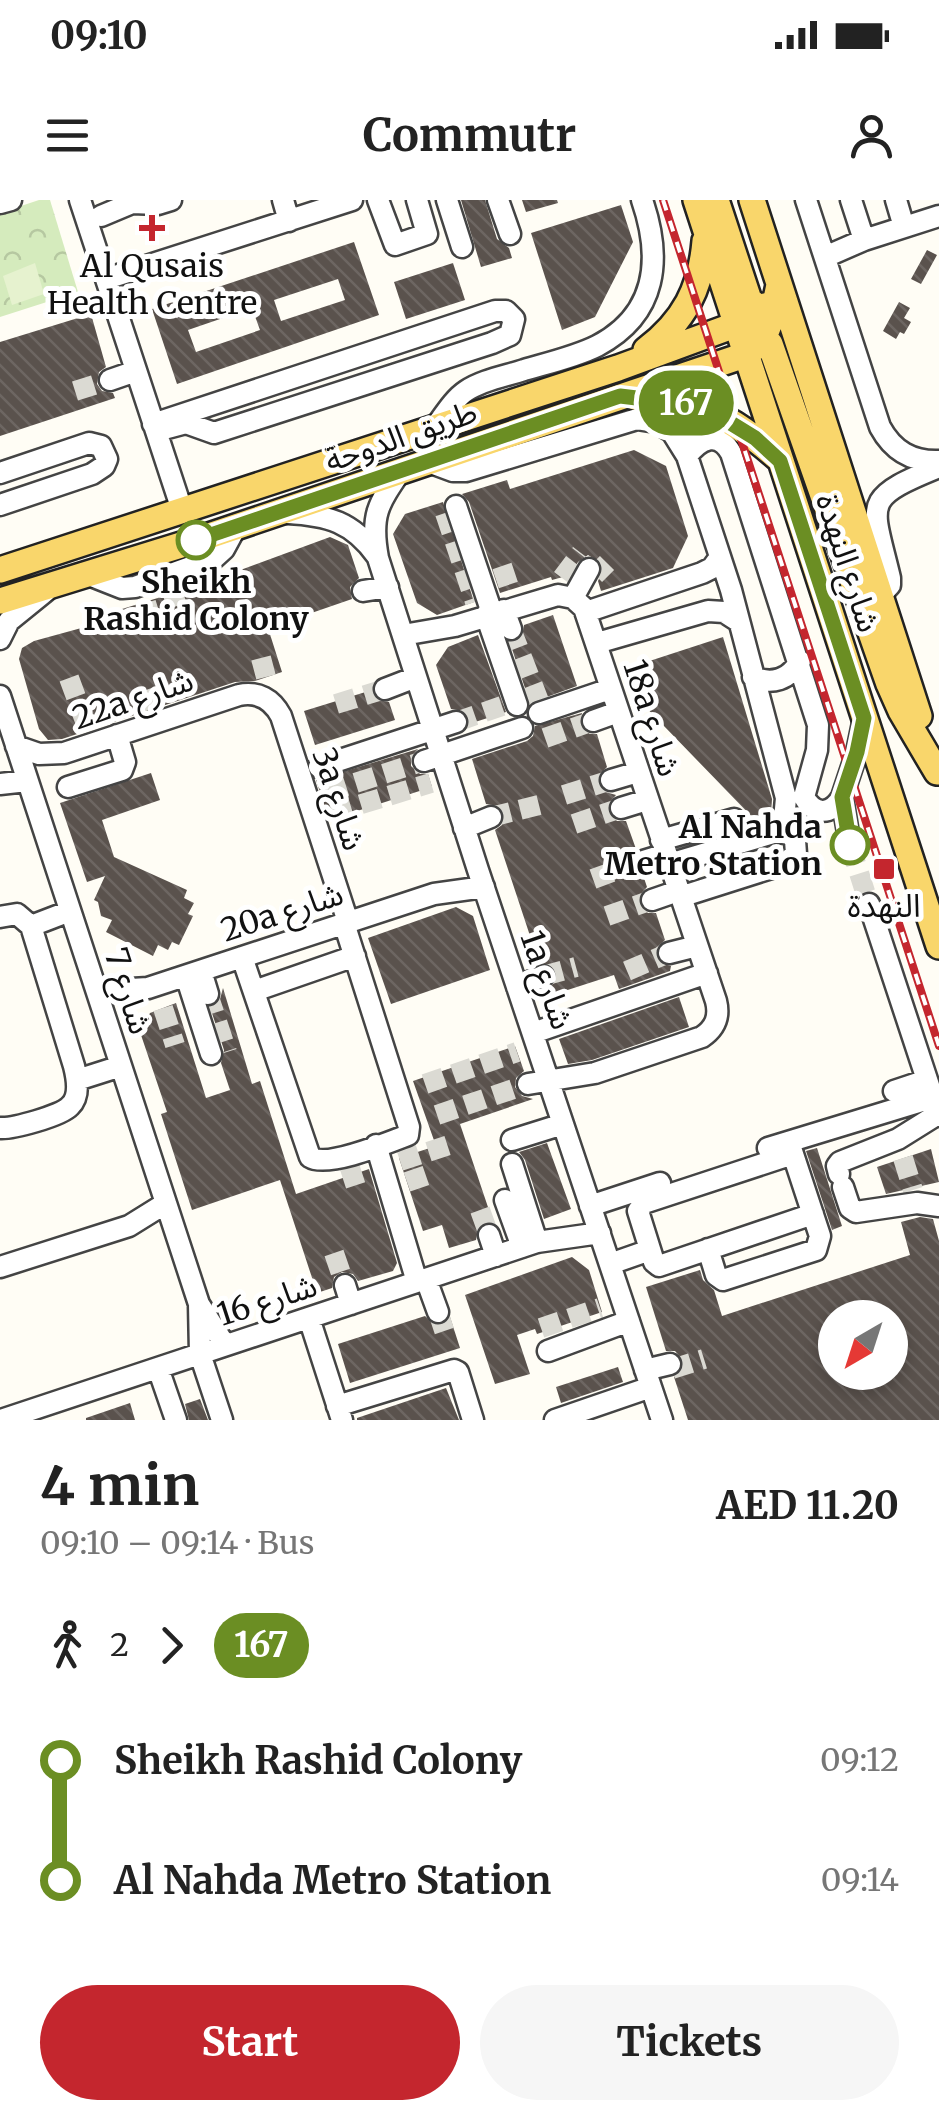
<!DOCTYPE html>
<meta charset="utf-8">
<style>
body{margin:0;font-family:Merriweather,"Noto Sans Arabic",serif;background:#f6f6f6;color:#222;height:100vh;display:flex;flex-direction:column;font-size:38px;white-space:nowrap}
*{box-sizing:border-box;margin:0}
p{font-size:32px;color:#767676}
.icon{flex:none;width:55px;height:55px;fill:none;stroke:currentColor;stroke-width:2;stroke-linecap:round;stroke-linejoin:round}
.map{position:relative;height:1220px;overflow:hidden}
.side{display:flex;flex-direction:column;background:#fff;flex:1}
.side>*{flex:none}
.badge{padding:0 20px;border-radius:32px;font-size:35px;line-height:65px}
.needle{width:65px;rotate:219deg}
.buttons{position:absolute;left:818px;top:1100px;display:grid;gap:20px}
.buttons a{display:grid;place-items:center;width:90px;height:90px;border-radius:50%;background:#fff;box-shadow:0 5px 15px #0003;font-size:50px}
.map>.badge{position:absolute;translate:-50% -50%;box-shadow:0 0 0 5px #fff}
.legs{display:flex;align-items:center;gap:15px;height:110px;padding:0 40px;font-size:32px}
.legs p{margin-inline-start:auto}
.summary{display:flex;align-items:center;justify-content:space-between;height:170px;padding:0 40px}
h1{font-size:55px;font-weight:700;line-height:75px}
.primary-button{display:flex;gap:20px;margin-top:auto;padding:20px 40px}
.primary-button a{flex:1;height:115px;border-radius:60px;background:#c4262e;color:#fff;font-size:40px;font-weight:700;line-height:115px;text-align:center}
.primary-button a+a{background:#f6f6f6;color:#222}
ul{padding:0 40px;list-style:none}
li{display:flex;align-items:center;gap:35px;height:120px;font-size:38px}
li i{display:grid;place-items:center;width:15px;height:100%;margin:0 12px;background:currentColor}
li i::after{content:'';width:25px;height:25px;margin:-12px;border:8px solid;border-radius:50%;background:#fff}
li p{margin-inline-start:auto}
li:first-child i{background:linear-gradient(#0000 50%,currentColor 0)}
li:last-child i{background:linear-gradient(currentColor 50%,#0000 0)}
.status{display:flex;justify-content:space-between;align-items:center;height:70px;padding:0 50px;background:#fff;direction:ltr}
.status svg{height:28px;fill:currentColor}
header{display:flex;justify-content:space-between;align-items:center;height:130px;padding:0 40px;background:#fff;font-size:45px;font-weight:700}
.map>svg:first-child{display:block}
.park{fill:url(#park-crowns)}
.pitch{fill:#e6f2cf}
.building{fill:url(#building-back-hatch);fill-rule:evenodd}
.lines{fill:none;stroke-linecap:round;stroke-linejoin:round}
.minor-tunnel{stroke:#dbdad3;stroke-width:20;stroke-dasharray:20 10;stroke-linecap:butt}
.minor-casing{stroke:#444;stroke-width:25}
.major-casing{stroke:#222;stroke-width:30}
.minor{stroke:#fff;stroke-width:20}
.major{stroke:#f9d66b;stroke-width:25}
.rail-casing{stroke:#c4262e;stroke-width:8}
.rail{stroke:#fff;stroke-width:4;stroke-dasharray:11;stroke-linecap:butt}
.line-1-casing{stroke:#fff;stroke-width:22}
.line-1{stroke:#6b8e23;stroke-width:15}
.poi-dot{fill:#c4262e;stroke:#fff;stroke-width:4}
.stop-1-dot{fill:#fff;stroke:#6b8e23;stroke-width:5}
.labels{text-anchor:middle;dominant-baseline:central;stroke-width:10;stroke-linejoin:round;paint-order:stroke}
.poi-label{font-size:32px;fill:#111;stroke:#fff}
.street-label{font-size:32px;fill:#111;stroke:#fff}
.stop-label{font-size:32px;font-weight:bold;fill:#111;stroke:#fff}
</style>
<div class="status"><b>09:10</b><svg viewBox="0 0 49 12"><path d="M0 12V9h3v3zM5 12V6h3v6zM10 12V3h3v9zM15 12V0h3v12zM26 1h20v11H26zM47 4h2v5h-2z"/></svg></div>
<header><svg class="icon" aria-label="menu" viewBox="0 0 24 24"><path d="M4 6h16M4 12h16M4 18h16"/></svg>Commutr<svg class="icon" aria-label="person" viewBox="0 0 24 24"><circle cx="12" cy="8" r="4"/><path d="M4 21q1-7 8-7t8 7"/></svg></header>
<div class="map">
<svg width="939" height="1220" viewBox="0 0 939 1220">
<defs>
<pattern id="park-crowns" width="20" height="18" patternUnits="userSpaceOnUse" patternTransform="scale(2.5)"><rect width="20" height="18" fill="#d5ebbd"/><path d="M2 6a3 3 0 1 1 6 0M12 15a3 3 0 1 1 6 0" fill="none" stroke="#b6c8a1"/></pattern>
<pattern id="building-back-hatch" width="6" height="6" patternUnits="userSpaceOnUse" patternTransform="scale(2.5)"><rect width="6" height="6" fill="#5a524d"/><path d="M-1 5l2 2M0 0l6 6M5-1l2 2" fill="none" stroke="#6d6662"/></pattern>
</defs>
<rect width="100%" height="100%" fill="#fffdf5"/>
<!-- park -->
<path class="park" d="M 39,0 L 50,0 L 78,92 L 0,117 L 0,13 Z"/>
<!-- pitch -->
<path class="pitch" d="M 35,63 L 44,94 L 12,105 L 3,76 Z"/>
<!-- building -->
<path class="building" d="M 461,0 L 485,0 L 497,39 L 509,48 L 512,58 L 481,67 Z
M 522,0 L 557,0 L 558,3 L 526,12 Z
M 621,5 L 633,42 L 595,117 L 562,130 L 531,33 Z
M 354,42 L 379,115 L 177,184 L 152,109 ZM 338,79 L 345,100 L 281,121 L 274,100 ZM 252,108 L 260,130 L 196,152 L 188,130 Z
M 927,50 L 937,55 L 921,84 L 911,79 Z
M 453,63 L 465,100 L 406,119 L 394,82 Z
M 899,102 L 910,108 L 904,118 L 911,122 L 904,134 L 900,132 L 896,139 L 883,131 Z
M 91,114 L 106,167 L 99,172 L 97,184 L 102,191 L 113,193 L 115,198 L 0,236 L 0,142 Z
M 634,250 L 666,266 L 688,336 L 673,368 L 601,391 L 598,381 L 603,370 L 601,363 L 588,355 L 578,362 L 570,375 L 552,380 L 551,377 L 500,393 L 469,302 L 462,294 L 507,280 L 510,289 Z
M 443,302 L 474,402 L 437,415 L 417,403 L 393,334 L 405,314 Z
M 330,337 L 348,345 L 359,378 L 350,387 L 352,399 L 268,428 L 282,472 L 255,481 L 235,482 L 62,539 L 48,540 L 39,529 L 19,459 L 22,448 L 34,441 L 85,427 L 83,421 L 200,385 Z
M 553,415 L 577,486 L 530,503 L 510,443 L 522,437 L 524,425 Z
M 478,435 L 506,512 L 469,524 L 464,511 L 451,509 L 436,465 L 448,447 Z
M 723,437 L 772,599 L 771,614 L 754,619 L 634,495 L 625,469 Z
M 372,490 L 377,500 L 389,502 L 395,520 L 315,545 L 304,511 Z
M 582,513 L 580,527 L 590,534 L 597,534 L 607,567 L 598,576 L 598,585 L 602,591 L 616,595 L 608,604 L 608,613 L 617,621 L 626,621 L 636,649 L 627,658 L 627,667 L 636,675 L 643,675 L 647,687 L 639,696 L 639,705 L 648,713 L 656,713 L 665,740 L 656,748 L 656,757 L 660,763 L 671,766 L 670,771 L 619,789 L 614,775 L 549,796 L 547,789 L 554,783 L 556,772 L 550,765 L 539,763 L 495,630 L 502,625 L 504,613 L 499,606 L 486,604 L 472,559 L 527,541 L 533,536 L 535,526 Z
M 418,549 L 411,557 L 411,566 L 420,574 L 428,574 L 432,587 L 329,620 L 316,580 Z
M 151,573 L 160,600 L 102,620 L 114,657 L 187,690 L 184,698 L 194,703 L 188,714 L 193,716 L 179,745 L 172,742 L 168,750 L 158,745 L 153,756 L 106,732 L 112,720 L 101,716 L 98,702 L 94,700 L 105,676 L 87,682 L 60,603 Z
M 456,707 L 473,716 L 490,770 L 391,804 L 368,738 Z
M 223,788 L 252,884 L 260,881 L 296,994 L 369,969 L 397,1063 L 393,1071 L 358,1081 L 353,1074 L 342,1072 L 334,1077 L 332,1088 L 317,1093 L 280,980 L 192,1010 L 161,914 L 167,912 L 140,832 L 150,813 L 176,803 L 206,898 L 230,890 L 221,863 L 224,850 L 210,807 L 219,803 Z
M 679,797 L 689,827 L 592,860 L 568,864 L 559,839 Z
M 515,846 L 524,871 L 516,878 L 515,887 L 522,896 L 533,899 L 460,924 L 493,1022 L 479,1025 L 476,1040 L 449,1048 L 442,1025 L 423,1031 L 399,958 L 436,946 L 413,881 Z
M 547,943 L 571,1009 L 544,1019 L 525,960 L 519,952 Z
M 817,948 L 842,1026 L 832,1030 L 806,951 Z
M 931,949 L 939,982 L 886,994 L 877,967 Z
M 920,1017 L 933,1019 L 939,1041 L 939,1220 L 688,1220 L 674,1177 L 683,1169 L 683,1160 L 675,1151 L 666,1151 L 646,1087 L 700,1070 L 703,1080 L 714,1090 L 722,1116 L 910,1055 L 901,1022 ZM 835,1118 L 890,1118 L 890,1172 L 835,1172 Z
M 572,1057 L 589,1070 L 602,1112 L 537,1134 L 535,1129 L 517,1135 L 530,1174 L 495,1184 L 465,1095 Z
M 425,1116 L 437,1126 L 444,1124 L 450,1117 L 460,1148 L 350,1183 L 338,1144 Z
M 618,1167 L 623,1182 L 561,1203 L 556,1187 Z
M 446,1188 L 459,1220 L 357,1220 L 357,1218 Z
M 200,1199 L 208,1220 L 189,1220 L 185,1204 Z
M 130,1203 L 135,1220 L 86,1220 L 86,1218 Z"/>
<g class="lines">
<!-- minor-tunnel -->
<path class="minor-tunnel" d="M 75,191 L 110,180
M 445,313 L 475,402
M 502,366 L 510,390
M 595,375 L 607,363
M 562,378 L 581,353
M 173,394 L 177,406
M 146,403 L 150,416
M 511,429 L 539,501
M 261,458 L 266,477
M 69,478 L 89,532
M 143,491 L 151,515
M 116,499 L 123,524
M 336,504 L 385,489
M 456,522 L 502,506
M 545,538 L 593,521
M 327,592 L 424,561
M 564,595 L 611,580
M 332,613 L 431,583
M 491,617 L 539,605
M 574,624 L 621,608
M 850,645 L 869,704
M 593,679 L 640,662
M 607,716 L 652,700
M 627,771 L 669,753
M 543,776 L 576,767
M 208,794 L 227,852
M 163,808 L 175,845
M 425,884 L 517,852
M 437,915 L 528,884
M 903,958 L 913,990
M 400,961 L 452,944
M 343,979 L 377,968
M 407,982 L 433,973
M 480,1010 L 489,1035
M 334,1053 L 345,1085
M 438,1112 L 445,1133
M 541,1128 L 600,1108
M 672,1169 L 704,1159"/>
<!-- minor casing -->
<g class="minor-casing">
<path id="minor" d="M 80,0 L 182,310
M 283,0 L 289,21
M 378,0 L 395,45 L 427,34 L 417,0
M 447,0 L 462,47
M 498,0 L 510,34
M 806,0 L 880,227 C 893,251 912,262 939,261
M 851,0 L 864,40
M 896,0 L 904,27
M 0,3 L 11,0
M 101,16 L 132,3 L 158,4 L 171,0
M 825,57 L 864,40 L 939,16
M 106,79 L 352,0
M 110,180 L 136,171
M 153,224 L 495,111 L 506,111 L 514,119 L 510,135 L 492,143 L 214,233 L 186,223 L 156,231
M 436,226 C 445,214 454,199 466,191 C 482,180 506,176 524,170 C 548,163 575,157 597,146 C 658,114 662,58 642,0
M 687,256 C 700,239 718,230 731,253 L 818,525 L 817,550 L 804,597 C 815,616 831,615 842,597
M 426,261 L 453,271 L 466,271 L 637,219 L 656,222 L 672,232 L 687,256 L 731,390 L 786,598 L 783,631
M 402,269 C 378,304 370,315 378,358 L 478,670 L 662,1220
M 0,273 L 89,243 L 101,246 L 107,259 L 104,266 L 92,274 L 0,305
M 456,306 L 492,413
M 287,313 C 328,315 353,322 377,356
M 84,373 L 122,388 L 135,387 L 213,359 L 224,349 L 236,327
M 363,391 L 388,387
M 880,396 L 890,385 L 890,378 C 872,302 860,299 939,267
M 573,398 L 589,369
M 504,410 L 511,429
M 586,412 L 702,373 L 712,368 L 720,357
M 486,415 L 517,505
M 403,435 L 455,426 L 558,395 L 573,398 L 584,408 L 716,801 C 720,817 715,828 702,837 L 595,873 L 528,884
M 0,439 L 9,421 L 46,391
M 597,443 L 708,411 L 724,412 L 738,421
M 753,477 C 772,485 789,480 800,461
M 385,489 L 416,477
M 0,496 L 199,1104 L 225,1145
M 539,513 L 610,489
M 593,521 L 618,512
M 16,546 L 39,554 L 64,553 L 239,495 C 258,491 272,499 281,516 L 348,722
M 424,561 L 522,528
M 319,567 L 456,522
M 611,580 L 638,572
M 0,584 L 27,581
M 68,587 L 122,570 L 125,562 L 117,535
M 621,608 L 647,600
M 464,628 L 491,617
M 661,640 L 734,619
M 850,645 L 842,597 L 857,552 L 864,518
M 640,662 L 666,654
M 669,664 L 777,632 L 790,634 L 795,640 L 796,654 L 784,664 L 680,697
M 652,700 L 678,691
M 869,704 L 939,916
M 0,717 L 17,714 L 31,726 L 74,866 C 77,878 80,897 70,906 C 61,916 12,929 0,928
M 31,726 L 70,711
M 669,753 L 697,746
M 242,757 L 310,957 C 327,968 387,943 408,935 L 409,927 L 344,723
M 201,771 L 208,794
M 186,776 L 211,854
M 517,787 L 543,776
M 97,791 L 148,788 L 434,694 L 484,687
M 254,791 L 355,756
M 533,833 L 707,773
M 77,880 L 121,866
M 894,891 L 927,880
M 512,940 L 563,924
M 376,945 L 417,1082
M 768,948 L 932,898
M 793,954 L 644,1003 L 638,1011 L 654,1062 L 659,1066 L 813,1014
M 512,964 L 537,1042
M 839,974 L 837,966 L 840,962 L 898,939 L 938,914
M 843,987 L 850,1008 L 856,1012 L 917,1003 L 939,1006
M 505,1000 L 522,1047
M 590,1006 L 660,983
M 489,1035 L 496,1056
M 708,1049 L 716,1075 L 723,1080 L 816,1050 L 820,1036 L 789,942
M 610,1064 L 650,1050
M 0,1067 L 129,1026 L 166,1003
M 426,1079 L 438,1112
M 345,1085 L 351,1104
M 199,1104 L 200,1154 L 222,1220
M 309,1118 L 342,1220
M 548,1151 L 629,1121
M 158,1168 L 176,1220
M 645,1170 L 670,1164
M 337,1206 L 454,1170 L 458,1172 L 473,1220
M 1,1220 L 537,1042 L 600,1033
M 555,1220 L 651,1187"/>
</g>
<!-- major casing -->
<g class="major-casing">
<path id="major" d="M 696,0 L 939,746
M 716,0 L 749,100 L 759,108 L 775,103
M 752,0 L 919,516
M 646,150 C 684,121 701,89 705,41
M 635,197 C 703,203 727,213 778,258
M 0,370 L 618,168 L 735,125 C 751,125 760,132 770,144 L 889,484 L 901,511 L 937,572
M 0,401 L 194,341 L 745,155 C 770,140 773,112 779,85"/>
</g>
<!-- minor -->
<use href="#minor" class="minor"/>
<!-- major -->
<use href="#major" class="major"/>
<!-- rail casing -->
<g class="rail-casing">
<path id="rail" d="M 663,0 L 939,846"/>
</g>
<!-- rail -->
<use href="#rail" class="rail"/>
</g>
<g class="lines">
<!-- line-1 casing -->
<g class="line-1-casing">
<path id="line-1" d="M 196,340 L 620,196 L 703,206 L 755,238 L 780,261 L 864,518 L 857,552 L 842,597 L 850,645"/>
</g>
<!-- line-1 -->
<use href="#line-1" class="line-1"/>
</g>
<!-- markers -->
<g class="poi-dot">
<path d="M147 13h10v10h10v10h-10v10h-10v-10h-10v-10h10z"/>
<rect x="872" y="657" width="24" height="24" rx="5"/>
</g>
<g class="stop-1-dot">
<circle cx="196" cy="340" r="18"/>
<circle cx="850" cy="645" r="18"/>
</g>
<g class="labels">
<!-- poi labels -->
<g class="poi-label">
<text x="152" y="66">Al Qusais<tspan x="152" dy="37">Health Centre</tspan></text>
<text x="884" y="706">النهدة</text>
</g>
<!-- street labels -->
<g class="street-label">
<text transform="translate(401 236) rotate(-19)">طريق الدوحة</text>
<text transform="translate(848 363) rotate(72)">شارع النهدة</text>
<text transform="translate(133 499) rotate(-19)">22a شارع</text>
<text transform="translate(652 518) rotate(72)">18a شارع</text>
<text transform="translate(339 599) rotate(72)">3a شارع</text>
<text transform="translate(282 712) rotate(-18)">20a شارع</text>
<text transform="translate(547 780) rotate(71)">1a شارع</text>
<text transform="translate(128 791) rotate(72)">شارع 7</text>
<text transform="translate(267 1100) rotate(-18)">شارع 16</text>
</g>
<!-- stop labels -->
<g class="stop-label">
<text x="196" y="382">Sheikh<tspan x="196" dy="37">Rashid Colony</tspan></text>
<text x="822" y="627" text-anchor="end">Al Nahda<tspan x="822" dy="37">Metro Station</tspan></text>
</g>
</g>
</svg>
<div class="buttons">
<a><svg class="needle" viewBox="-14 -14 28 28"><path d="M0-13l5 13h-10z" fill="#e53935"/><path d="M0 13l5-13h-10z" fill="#767676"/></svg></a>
</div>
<b class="badge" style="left:686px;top:203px;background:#6b8e23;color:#fff">167</b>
</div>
<section class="side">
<div class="summary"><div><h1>4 min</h1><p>09:10 – 09:14 · Bus</p></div><b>AED 11.20</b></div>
<div class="legs"><svg class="icon" aria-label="walk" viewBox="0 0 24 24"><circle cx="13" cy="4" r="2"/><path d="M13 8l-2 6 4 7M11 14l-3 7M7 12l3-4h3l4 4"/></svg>2<svg class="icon" aria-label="forward" viewBox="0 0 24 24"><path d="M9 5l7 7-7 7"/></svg><b class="badge" style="background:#6b8e23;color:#fff">167</b></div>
<ul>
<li><i style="color:#6b8e23"></i><b>Sheikh Rashid Colony</b><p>09:12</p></li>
<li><i style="color:#6b8e23"></i><b>Al Nahda Metro Station</b><p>09:14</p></li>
</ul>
<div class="primary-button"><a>Start</a><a>Tickets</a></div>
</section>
